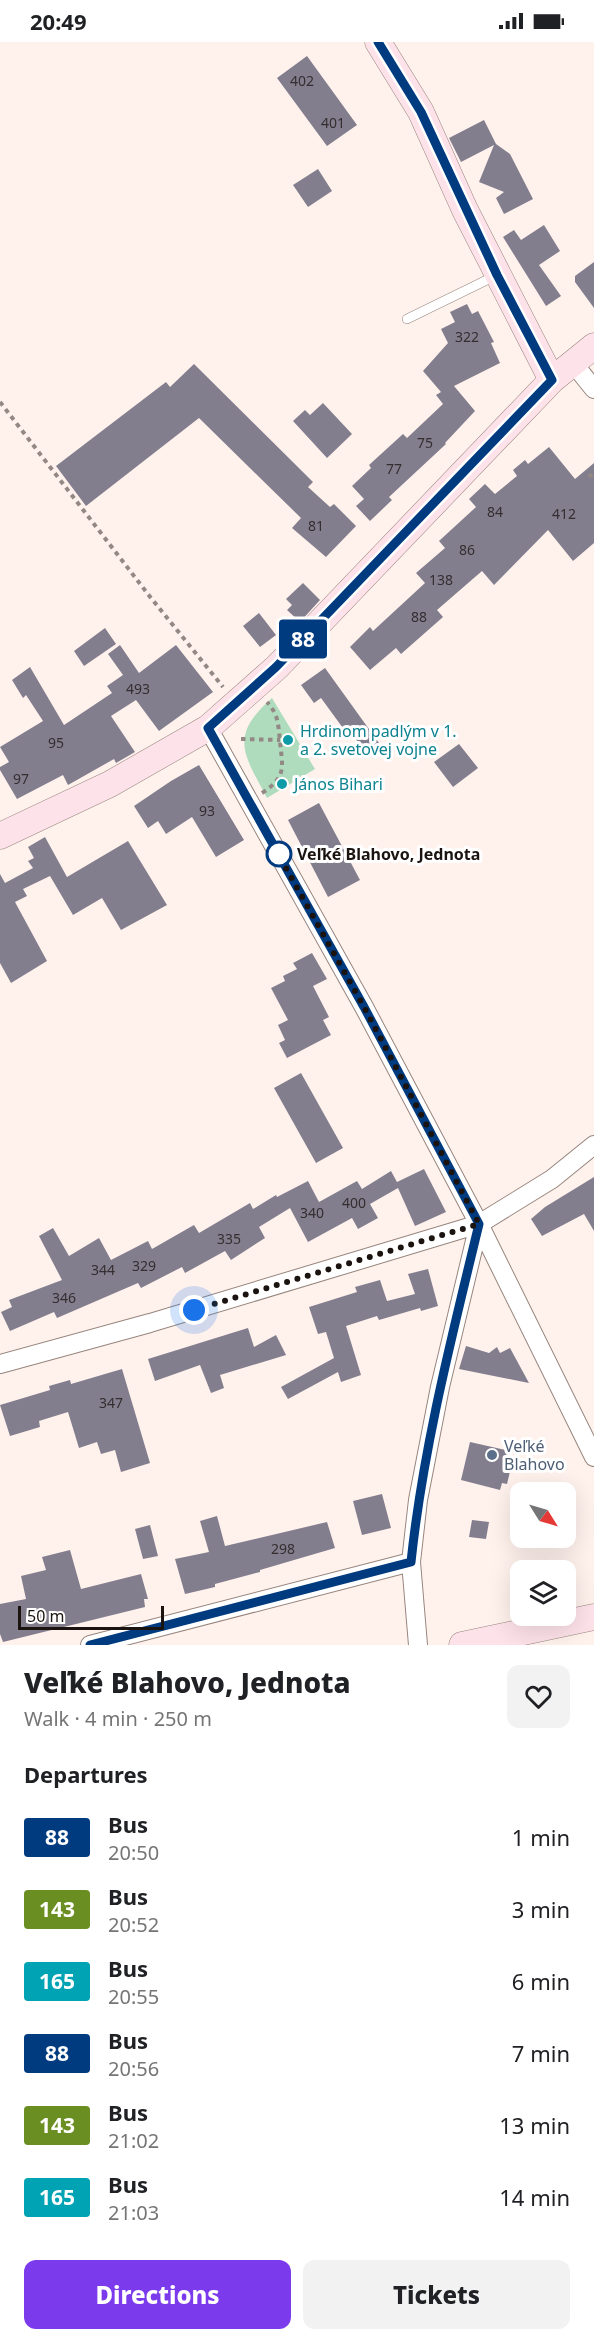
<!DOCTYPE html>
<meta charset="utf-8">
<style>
body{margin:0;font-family:"Noto Sans",sans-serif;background:#f2f2f2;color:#202124;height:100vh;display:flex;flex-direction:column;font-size:22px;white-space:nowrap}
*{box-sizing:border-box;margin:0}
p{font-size:20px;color:#757577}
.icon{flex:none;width:33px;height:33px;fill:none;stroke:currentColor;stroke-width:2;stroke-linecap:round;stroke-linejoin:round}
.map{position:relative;height:1603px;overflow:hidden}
.details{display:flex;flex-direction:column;background:#fff;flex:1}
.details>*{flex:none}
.badge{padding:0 12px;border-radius:4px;font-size:21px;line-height:39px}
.needle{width:39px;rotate:127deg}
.fabs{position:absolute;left:510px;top:1440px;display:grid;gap:12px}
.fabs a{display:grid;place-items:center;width:66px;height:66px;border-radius:12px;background:#fff;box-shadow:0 6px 24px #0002;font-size:30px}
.scale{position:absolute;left:18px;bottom:15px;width:146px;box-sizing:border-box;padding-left:6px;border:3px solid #1a1310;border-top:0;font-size:16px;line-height:21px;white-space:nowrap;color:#1a1310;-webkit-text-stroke:4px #fff;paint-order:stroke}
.you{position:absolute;width:30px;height:30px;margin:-15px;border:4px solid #fff;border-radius:50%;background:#1a73e8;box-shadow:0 0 0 9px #1a73e833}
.map>.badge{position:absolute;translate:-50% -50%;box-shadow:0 0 0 3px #fff}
h2{padding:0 24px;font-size:22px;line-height:54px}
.round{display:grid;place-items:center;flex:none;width:63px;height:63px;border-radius:12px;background:#f2f2f2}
.headline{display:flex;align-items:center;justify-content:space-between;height:102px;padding:0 24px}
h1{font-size:28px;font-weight:800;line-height:45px}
.cta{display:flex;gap:12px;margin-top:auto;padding:12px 24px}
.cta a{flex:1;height:69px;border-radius:12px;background:#7c3aed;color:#fff;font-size:24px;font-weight:800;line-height:69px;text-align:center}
.cta a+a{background:#f2f2f2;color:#202124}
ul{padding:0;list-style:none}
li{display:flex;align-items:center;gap:18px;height:72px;padding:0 24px}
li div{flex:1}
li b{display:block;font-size:22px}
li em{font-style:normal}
li .badge{min-width:66px;font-weight:700;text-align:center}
.status{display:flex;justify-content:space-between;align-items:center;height:42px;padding:0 30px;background:#fff;direction:ltr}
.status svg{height:16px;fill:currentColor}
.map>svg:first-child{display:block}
.green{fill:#b0dcbe}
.building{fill:#837e8e}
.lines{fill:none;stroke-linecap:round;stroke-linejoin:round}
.lane-casing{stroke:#97857d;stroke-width:10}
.street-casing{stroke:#97857d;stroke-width:20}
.secondary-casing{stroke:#97857d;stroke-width:27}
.path{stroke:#928884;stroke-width:4;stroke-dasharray:4.5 4.5;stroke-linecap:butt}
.lane{stroke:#fff;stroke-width:9}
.street{stroke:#fff;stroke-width:18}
.secondary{stroke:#fee2ea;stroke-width:26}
.line-casing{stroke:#fff;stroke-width:14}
.line{stroke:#003b80;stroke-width:9}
.walk{stroke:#1a1310;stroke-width:6;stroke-dasharray:0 10.8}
.culture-dot{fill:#0f9aa8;stroke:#fff;stroke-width:2}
.stop-dot{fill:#fff;stroke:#003b80;stroke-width:3}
.service-dot{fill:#5c6f8a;stroke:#fff;stroke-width:2}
.labels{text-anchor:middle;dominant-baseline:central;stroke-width:6;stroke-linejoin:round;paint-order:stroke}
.number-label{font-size:14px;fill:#342e30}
.culture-label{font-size:16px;fill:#0d838f;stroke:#fff;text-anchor:start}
.stop-label{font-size:16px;font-weight:bold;fill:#1a1310;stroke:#fff;text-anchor:start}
.service-label{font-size:16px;fill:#4e5e75;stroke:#fff;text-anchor:start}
</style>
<div class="status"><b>20:49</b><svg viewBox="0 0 49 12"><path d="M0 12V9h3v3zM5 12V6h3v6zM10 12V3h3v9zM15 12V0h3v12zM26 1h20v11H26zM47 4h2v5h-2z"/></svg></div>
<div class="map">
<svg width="594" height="1603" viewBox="0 0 594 1603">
<rect width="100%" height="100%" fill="#fff2ed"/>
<!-- green -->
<path class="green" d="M 272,656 L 315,727 L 267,756 C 243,711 229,694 272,656 Z"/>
<!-- building -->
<path class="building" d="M 307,14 L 357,83 L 327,104 L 277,36 Z
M 484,78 L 496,102 L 510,112 L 533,157 L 504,172 L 496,156 L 504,150 L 479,140 L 494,103 L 461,120 L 449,96 Z
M 318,127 L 332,149 L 308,165 L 293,143 Z
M 544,183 L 560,209 L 539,223 L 561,254 L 546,264 L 503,195 L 514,188 L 521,198 Z
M 594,220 L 594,266 L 575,240 L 575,234 Z
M 467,262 L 472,272 L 478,269 L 494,300 L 491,301 L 500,321 L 454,344 L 475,369 L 445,401 L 446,402 L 389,455 L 392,458 L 370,479 L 356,464 L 364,457 L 352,444 L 371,426 L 369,423 L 403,392 L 407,396 L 443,362 L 436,353 L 441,350 L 423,329 L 448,301 L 441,287 L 455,280 L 450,270 Z
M 194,322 L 313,440 L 308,445 L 330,465 L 334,462 L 356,484 L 326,515 L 292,486 L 301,476 L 199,376 L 86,464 L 56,424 L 166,340 L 170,345 Z
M 323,361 L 352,392 L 327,416 L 293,379 L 305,368 L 310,373 Z
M 549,405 L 575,437 L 594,421 L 594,501 L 573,519 L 548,488 L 494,543 L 482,529 L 437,568 L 443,575 L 401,612 L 396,606 L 370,628 L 350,605 L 370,585 L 373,589 L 425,541 L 416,531 L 445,506 L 439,499 L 476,465 L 469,457 L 485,442 L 495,452 L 517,434 L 513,428 L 525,418 L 528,422 Z
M 303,541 L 320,558 L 300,580 L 287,568 L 292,563 L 286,557 Z
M 259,571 L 276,593 L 260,605 L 243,584 Z
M 105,586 L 116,602 L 84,624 L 74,609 Z
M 120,603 L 139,631 L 176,603 L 213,650 L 159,689 L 136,658 L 111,674 L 135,710 L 116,721 L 114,717 L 68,743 L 63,733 L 17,757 L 0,728 L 0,725 L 9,720 L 0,705 L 43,679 L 26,653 L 23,656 L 12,638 L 30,625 L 64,683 L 112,651 L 107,644 L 123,633 L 108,612 Z
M 325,626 L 379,701 L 366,710 L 351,691 L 348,693 L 321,656 L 314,661 L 301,643 Z
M 459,702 L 478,726 L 453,745 L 434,720 Z
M 199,723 L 244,798 L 216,815 L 192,775 L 166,792 L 158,779 L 148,786 L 134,764 L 171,739 Z
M 319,761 L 360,838 L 328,855 L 288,778 Z
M 45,795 L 67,835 L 128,799 L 167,863 L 121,888 L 102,856 L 73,873 L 50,834 L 23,847 L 27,854 L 15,860 L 47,919 L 11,941 L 0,921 L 0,832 L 5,841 L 33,826 L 28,819 L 34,816 L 28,805 Z
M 312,911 L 327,937 L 313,944 L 329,975 L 323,978 L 331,993 L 287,1016 L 279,1001 L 285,998 L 278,983 L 288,978 L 271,946 L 285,939 L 283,934 L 297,927 L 293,921 Z
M 301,1031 L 343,1106 L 316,1121 L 274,1046 Z
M 424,1127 L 446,1170 L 415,1184 L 398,1146 L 370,1162 L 378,1176 L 358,1187 L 352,1176 L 308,1200 L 290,1166 L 259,1185 L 265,1196 L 231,1218 L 225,1209 L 185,1231 L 182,1225 L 141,1246 L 138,1241 L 57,1276 L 54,1270 L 10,1289 L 1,1270 L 12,1265 L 9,1258 L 62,1238 L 39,1194 L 53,1186 L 69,1214 L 99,1196 L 111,1218 L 148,1199 L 152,1207 L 194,1183 L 199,1191 L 250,1161 L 253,1167 L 276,1153 L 277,1155 L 308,1139 L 319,1160 L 357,1139 L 362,1147 L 391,1129 L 397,1140 Z
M 594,1135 L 594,1189 L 584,1172 L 542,1194 L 531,1177 L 545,1165 Z
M 428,1227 L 438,1264 L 421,1269 L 420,1266 L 379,1278 L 377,1274 L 346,1284 L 361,1333 L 341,1340 L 338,1330 L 288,1357 L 281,1345 L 334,1316 L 326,1290 L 318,1292 L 309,1265 L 357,1250 L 355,1245 L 380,1238 L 387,1259 L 415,1252 L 408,1232 Z
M 248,1286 L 254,1305 L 276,1293 L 286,1313 L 220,1333 L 224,1346 L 211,1351 L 200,1323 L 155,1339 L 148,1317 Z
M 466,1304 L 489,1311 L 497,1305 L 500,1311 L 510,1306 L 529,1341 L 459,1327 Z
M 122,1327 L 150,1421 L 121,1430 L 115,1408 L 101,1412 L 97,1400 L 79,1406 L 68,1370 L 39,1379 L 40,1385 L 10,1394 L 0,1363 L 50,1348 L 49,1344 L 70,1338 L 71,1342 Z
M 470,1400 L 510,1409 L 508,1419 L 512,1421 L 507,1442 L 502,1441 L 500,1448 L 461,1438 Z
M 382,1452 L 391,1486 L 362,1493 L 353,1459 Z
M 217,1474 L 225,1504 L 327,1480 L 335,1506 L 260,1528 L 260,1530 L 215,1542 L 215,1545 L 185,1552 L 175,1517 L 209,1510 L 200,1479 Z
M 472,1478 L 489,1480 L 486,1497 L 469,1495 Z
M 150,1483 L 158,1514 L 143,1517 L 135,1487 Z
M 70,1508 L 81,1547 L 141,1532 L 148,1557 L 144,1557 L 145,1565 L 3,1600 L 0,1592 L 0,1562 L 26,1557 L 21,1534 L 46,1528 L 42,1515 Z"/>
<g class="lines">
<!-- lane casing -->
<g class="lane-casing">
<path id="lane" d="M 407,277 L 497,233"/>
</g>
<!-- street casing -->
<g class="street-casing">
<path id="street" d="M 573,321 L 594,347
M 208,686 L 364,965 L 479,1182 L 594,1415
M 479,1182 L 552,1137 L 594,1103
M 0,1322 L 150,1281 L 479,1182 L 440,1345 L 418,1458 L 411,1520 L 418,1603
M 90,1603 L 411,1520"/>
</g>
<!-- secondary casing -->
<g class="secondary-casing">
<path id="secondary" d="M 378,0 L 421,70 L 465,168 L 552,338
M 0,794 L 110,742 L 208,686 L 277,625 L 552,338 L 594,304
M 462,1603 L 594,1575"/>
</g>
<!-- path -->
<path class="path" d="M 0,360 L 151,556 L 223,645
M 589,435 L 594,430
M 241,697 L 280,698
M 262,751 C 288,734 282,724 280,699 C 278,683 279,673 267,660"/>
<!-- lane -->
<use href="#lane" class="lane"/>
<!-- street -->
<use href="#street" class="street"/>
<!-- secondary -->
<use href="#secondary" class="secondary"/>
</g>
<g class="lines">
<!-- line casing -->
<g class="line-casing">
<path id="line" d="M 90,1603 L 411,1520 C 423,1406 452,1294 479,1182 L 364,965 L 208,686 L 276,625 L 552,338 L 497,233 L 421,70 L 378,0"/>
</g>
<!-- line -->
<use href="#line" class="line"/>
<!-- walk -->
<path class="walk" d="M 194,1268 L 479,1182 L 364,965 L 273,803 L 279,812"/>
</g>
<!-- markers -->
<g class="culture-dot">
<circle cx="288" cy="698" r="6"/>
<circle cx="282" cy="742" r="6"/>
</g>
<circle class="stop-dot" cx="279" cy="812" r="12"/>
<circle class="service-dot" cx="492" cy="1413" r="6"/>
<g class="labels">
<!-- number labels -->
<g class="number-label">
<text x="302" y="38">402</text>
<text x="333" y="80">401</text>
<text x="467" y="294">322</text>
<text x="425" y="400">75</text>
<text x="394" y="426">77</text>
<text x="495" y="469">84</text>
<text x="564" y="471">412</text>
<text x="316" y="483">81</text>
<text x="467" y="507">86</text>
<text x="441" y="537">138</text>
<text x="419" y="574">88</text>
<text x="138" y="646">493</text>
<text x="56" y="700">95</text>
<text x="21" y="736">97</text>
<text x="207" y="768">93</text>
<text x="354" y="1160">400</text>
<text x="312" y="1170">340</text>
<text x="229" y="1196">335</text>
<text x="144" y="1223">329</text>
<text x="103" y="1227">344</text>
<text x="64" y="1255">346</text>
<text x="111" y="1360">347</text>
<text x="283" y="1506">298</text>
</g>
<!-- culture labels -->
<g class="culture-label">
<text x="300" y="689">Hrdinom padlým v 1.<tspan x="300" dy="18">a 2. svetovej vojne</tspan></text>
<text x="294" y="742">János Bihari</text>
</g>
<!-- stop labels -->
<g class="stop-label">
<text x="297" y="812">Veľké Blahovo, Jednota</text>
</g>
<!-- service labels -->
<g class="service-label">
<text x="504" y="1404">Veľké<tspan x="504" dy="18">Blahovo</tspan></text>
</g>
</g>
</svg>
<div class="fabs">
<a><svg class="needle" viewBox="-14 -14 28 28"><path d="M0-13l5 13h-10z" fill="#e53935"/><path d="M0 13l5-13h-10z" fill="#757577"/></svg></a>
<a><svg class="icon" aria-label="layers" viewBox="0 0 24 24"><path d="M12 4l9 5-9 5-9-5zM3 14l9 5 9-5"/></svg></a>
</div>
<div class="scale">50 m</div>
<div class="you" style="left:194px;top:1268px"></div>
<b class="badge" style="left:303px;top:597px;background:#003b80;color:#fff">88</b>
</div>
<section class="details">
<div class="headline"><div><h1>Veľké Blahovo, Jednota</h1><p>Walk · 4 min · 250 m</p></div><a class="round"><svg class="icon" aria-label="heart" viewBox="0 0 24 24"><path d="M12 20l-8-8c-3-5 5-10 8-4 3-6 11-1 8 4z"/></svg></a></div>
<h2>Departures</h2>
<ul>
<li><span class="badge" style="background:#003b80;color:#fff">88</span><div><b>Bus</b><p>20:50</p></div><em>1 min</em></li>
<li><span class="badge" style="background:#6b8e23;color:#fff">143</span><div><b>Bus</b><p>20:52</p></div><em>3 min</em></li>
<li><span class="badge" style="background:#00a3b4;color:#fff">165</span><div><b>Bus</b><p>20:55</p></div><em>6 min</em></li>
<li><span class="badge" style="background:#003b80;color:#fff">88</span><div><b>Bus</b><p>20:56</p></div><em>7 min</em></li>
<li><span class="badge" style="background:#6b8e23;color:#fff">143</span><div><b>Bus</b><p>21:02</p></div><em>13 min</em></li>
<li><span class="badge" style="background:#00a3b4;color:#fff">165</span><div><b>Bus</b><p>21:03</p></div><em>14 min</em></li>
</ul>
<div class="cta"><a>Directions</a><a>Tickets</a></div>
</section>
